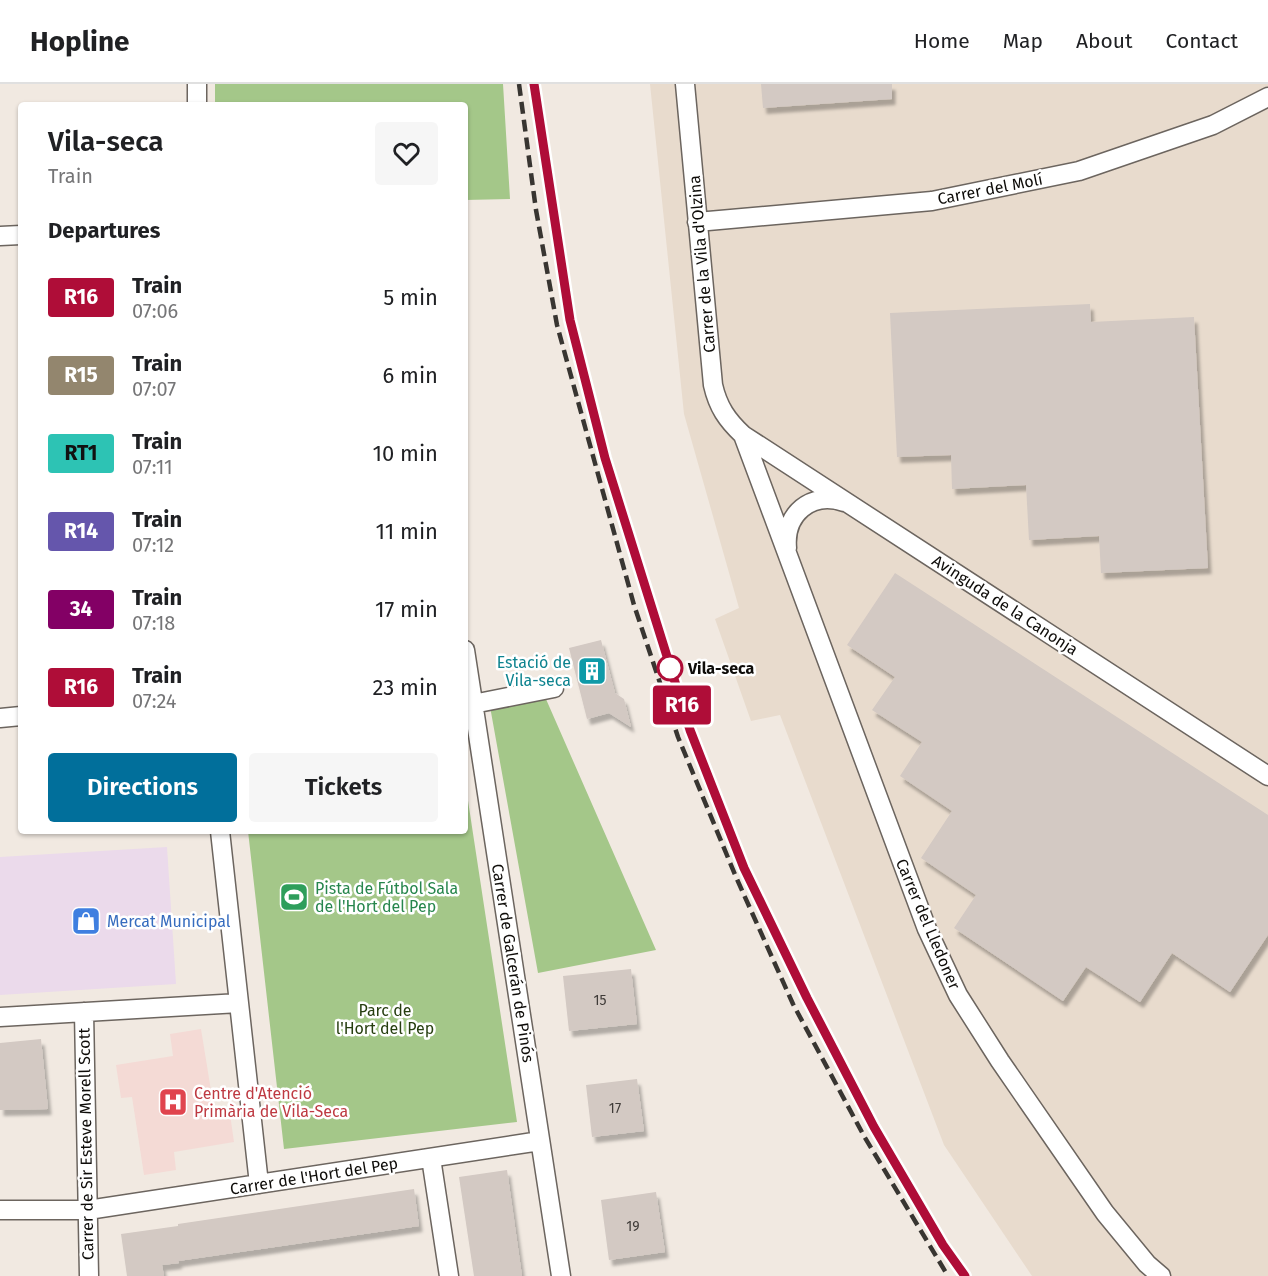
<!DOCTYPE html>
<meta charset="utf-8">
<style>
body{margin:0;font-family:"Fira Sans",sans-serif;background:#f6f6f6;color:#202124;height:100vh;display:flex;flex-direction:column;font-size:22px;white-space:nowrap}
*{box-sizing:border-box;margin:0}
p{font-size:20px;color:#757577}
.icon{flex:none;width:33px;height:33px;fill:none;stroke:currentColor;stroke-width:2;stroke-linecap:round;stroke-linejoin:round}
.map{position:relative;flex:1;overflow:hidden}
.panel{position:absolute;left:18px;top:18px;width:450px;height:732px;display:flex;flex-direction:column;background:#fff;border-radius:6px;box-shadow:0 2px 4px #0004}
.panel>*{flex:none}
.badge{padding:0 12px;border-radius:4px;font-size:21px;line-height:39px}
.map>.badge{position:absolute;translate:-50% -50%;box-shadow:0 0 0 3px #fff}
h2{padding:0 30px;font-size:22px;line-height:54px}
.round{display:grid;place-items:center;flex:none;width:63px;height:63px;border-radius:6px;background:#f6f6f6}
.summary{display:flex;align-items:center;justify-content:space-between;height:102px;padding:0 30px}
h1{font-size:28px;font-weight:600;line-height:45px}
.primary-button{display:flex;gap:12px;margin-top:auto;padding:12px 30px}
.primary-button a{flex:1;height:69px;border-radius:6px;background:#016f9b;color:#fff;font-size:24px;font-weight:600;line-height:69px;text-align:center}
.primary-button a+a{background:#f6f6f6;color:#202124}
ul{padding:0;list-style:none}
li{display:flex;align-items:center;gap:18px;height:78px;padding:0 30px}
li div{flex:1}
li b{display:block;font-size:22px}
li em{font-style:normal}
li .badge{min-width:66px;font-weight:700;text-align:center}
header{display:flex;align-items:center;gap:36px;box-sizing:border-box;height:84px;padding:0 30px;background:#fff;border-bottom:2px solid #e0e0e0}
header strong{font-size:28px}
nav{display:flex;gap:33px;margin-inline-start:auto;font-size:21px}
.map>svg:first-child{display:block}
.commercial{fill:#ebdaeb}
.built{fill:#e8dbcd}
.medical{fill:#f4dad5}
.green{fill:#a4c789}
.building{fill:#d3c9c3;filter:url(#shadow)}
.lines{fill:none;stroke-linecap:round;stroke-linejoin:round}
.street-casing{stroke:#6c655f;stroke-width:21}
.street{stroke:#fff;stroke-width:18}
.rail{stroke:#383531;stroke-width:4.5;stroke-dasharray:12 6;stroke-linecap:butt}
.line-casing{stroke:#fff;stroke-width:14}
.line{stroke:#af0d38;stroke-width:9}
.stop-dot{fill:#fff;stroke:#af0d38;stroke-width:3}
.labels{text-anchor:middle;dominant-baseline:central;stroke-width:5;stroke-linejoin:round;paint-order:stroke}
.number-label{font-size:14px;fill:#3f3b38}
.street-label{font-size:16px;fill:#0e0c09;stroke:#fff}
.culture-label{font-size:16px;fill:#0d838f;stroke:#fff;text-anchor:end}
.stop-label{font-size:16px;font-weight:bold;fill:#0e0c09;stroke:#fff;text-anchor:start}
.leisure-label{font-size:16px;fill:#27864d;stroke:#fff;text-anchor:start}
.shop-label{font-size:16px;fill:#366cbe;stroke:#fff;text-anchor:start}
.park-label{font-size:16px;fill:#263e0f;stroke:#fff}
.health-label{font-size:16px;fill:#be3a42;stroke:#fff;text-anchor:start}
</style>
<header>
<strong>Hopline</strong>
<nav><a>Home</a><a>Map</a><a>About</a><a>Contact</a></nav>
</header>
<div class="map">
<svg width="1268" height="1192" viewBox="0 0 1268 1192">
<defs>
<filter id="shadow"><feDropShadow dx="3.5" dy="6" stdDeviation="1.5" flood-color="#0004"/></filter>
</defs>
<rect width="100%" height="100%" fill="#f1e9e1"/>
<!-- commercial -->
<path class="commercial" d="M 167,763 L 176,900 L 0,911 L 0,773 Z"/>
<!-- built -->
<path class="built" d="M 650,0 L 1268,0 L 1268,1192 L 1032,1192 L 944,1061 L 780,631 L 751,637 L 715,535 L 739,524 L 684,330 Z"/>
<!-- medical -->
<path class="medical" d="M 201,945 L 214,1025 L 229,1023 L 234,1058 L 174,1068 L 176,1086 L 144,1091 L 132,1013 L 121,1014 L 116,981 L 173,972 L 170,950 Z"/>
<!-- green -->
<path class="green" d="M 215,0 L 503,0 L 510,115 L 465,116 L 465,21 L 215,21 Z
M 542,606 L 656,866 L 538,889 L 489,617 Z
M 465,697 L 517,1038 L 284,1065 L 248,747 L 465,747 Z"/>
<!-- building -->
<path class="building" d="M 761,0 L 892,0 L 892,15 L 763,24 Z
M 1090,220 L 1091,238 L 1194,233 L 1208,484 L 1101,489 L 1099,452 L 1029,456 L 1026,401 L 952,405 L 951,371 L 897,373 L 890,229 Z
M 895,489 L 1268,731 L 1268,851 L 1230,908 L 1172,869 L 1140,918 L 1086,883 L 1063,917 L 954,844 L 976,811 L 921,774 L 952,727 L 900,692 L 922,658 L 872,626 L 895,593 L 847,561 Z
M 601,556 L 615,609 L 624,615 L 631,643 L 609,629 L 587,635 L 569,564 Z
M 631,885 L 637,940 L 569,947 L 563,892 Z
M 41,955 L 48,1025 L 0,1026 L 0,959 Z
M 637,995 L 644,1047 L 592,1053 L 586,1001 Z
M 507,1086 L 522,1192 L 474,1192 L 459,1093 Z
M 414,1105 L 419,1142 L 178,1177 L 179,1179 L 162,1181 L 164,1192 L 127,1192 L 121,1150 L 178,1142 L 178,1140 Z
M 656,1108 L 665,1168 L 609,1176 L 601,1116 Z"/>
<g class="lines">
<!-- street casing -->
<g class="street-casing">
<path id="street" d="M 685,0 L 713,301 C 718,323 727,336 743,351 L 1268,692
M 197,21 L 197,0
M 697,138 L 932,117 L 1079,87 L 1213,41 L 1268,13
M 0,152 L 21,151
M 743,351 L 927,845 L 958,911 L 1000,977 L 1105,1129 L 1147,1180 L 1161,1192
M 787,464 C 784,430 811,407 844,418
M 465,566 L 561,1192
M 473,620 L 554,604
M 0,634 L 21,632
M 220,747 L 259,1100
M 84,928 L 89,1192
M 0,933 L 239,919
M 431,1074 L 449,1192
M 0,1126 L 88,1126 L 540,1057"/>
</g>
<!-- street -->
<use href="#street" class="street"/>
<!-- rail -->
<path class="rail" d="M 519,0 L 536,126 L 557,241 L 634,521 L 678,653 L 736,793 L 793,920 L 864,1052 L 948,1192
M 534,0 L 570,236 L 605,374 L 690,646 L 744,784 L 807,914 L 874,1043 L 943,1161 L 965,1192"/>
</g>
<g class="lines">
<!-- line casing -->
<g class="line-casing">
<path id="line" d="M 534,0 L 570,236 L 605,374 L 690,646 L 744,784 L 807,914 L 874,1043 L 943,1161 L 965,1192"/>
</g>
<!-- line -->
<use href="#line" class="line"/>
</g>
<!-- icons -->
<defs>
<g id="building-square" transform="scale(1.5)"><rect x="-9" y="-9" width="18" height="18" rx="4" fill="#0f9aa8" stroke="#fff"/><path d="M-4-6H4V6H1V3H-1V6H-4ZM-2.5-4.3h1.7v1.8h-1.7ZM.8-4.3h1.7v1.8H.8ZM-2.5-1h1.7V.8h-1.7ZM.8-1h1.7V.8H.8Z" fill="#fff"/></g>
<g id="stadium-square" transform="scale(1.5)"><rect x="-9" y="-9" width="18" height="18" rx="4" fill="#2e9e5b" stroke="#fff"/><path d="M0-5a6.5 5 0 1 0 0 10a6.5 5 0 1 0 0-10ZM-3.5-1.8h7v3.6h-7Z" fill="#fff"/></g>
<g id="shop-square" transform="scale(1.5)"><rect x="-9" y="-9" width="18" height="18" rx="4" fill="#3f7fe0" stroke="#fff"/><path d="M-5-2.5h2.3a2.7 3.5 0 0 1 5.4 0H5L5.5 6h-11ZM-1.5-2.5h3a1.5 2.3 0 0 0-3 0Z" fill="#fff"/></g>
<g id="hospital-square" transform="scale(1.5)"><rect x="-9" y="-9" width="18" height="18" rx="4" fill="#e0444e" stroke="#fff"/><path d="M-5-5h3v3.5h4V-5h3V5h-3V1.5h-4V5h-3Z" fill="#fff"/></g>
</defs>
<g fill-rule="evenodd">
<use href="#building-square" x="592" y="587"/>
<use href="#stadium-square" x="294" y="813"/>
<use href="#shop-square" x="86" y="837"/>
<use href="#hospital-square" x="173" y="1018"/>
</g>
<!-- markers -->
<circle class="stop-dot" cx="670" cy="584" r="12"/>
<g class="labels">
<!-- number labels -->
<g class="number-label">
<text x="600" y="916">15</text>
<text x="615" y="1024">17</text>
<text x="633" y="1142">19</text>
</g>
<!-- street labels -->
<g class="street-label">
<text transform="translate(990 105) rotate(-11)">Carrer del Molí</text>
<text transform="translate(702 180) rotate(-95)">Carrer de la Vila d'Olzina</text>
<text transform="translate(1005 521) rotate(33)">Avinguda de la Canonja</text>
<text transform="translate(928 840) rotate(67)">Carrer del Lledoner</text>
<text transform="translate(513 879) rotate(81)">Carrer de Galcerán de Pinós</text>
<text transform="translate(86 1060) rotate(-91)">Carrer de Sir Esteve Morell Scott</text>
<text transform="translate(314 1092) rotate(-9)">Carrer de l'Hort del Pep</text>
</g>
<!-- culture labels -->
<g class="culture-label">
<text x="571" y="578">Estació de<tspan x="571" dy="18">Vila-seca</tspan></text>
</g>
<!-- stop labels -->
<g class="stop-label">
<text x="688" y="584">Vila-seca</text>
</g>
<!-- leisure labels -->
<g class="leisure-label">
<text x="315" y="804">Pista de Fútbol Sala<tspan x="315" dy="18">de l'Hort del Pep</tspan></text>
</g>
<!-- shop labels -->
<g class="shop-label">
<text x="107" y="837">Mercat Municipal</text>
</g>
<!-- park labels -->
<g class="park-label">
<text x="385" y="926">Parc de<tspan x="385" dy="18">l'Hort del Pep</tspan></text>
</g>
<!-- health labels -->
<g class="health-label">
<text x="194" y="1009">Centre d'Atenció<tspan x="194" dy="18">Primària de Vila-Seca</tspan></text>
</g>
</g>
</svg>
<b class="badge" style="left:682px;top:621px;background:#af0d38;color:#fff">R16</b>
<section class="panel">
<div class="summary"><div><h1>Vila-seca</h1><p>Train</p></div><a class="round"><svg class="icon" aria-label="heart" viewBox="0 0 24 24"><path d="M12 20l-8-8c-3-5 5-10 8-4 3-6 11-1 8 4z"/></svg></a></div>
<h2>Departures</h2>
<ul>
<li><span class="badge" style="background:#af0d38;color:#fff">R16</span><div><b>Train</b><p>07:06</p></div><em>5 min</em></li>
<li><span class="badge" style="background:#93866e;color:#fff">R15</span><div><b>Train</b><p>07:07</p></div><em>6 min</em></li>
<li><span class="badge" style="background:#2dc3b4;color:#111">RT1</span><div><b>Train</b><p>07:11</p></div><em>10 min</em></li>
<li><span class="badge" style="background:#6556ac;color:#fff">R14</span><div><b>Train</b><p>07:12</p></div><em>11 min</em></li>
<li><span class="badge" style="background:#830065;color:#fff">34</span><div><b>Train</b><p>07:18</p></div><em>17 min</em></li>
<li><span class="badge" style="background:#af0d38;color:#fff">R16</span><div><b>Train</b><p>07:24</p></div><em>23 min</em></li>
</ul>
<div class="primary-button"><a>Directions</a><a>Tickets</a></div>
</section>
</div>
